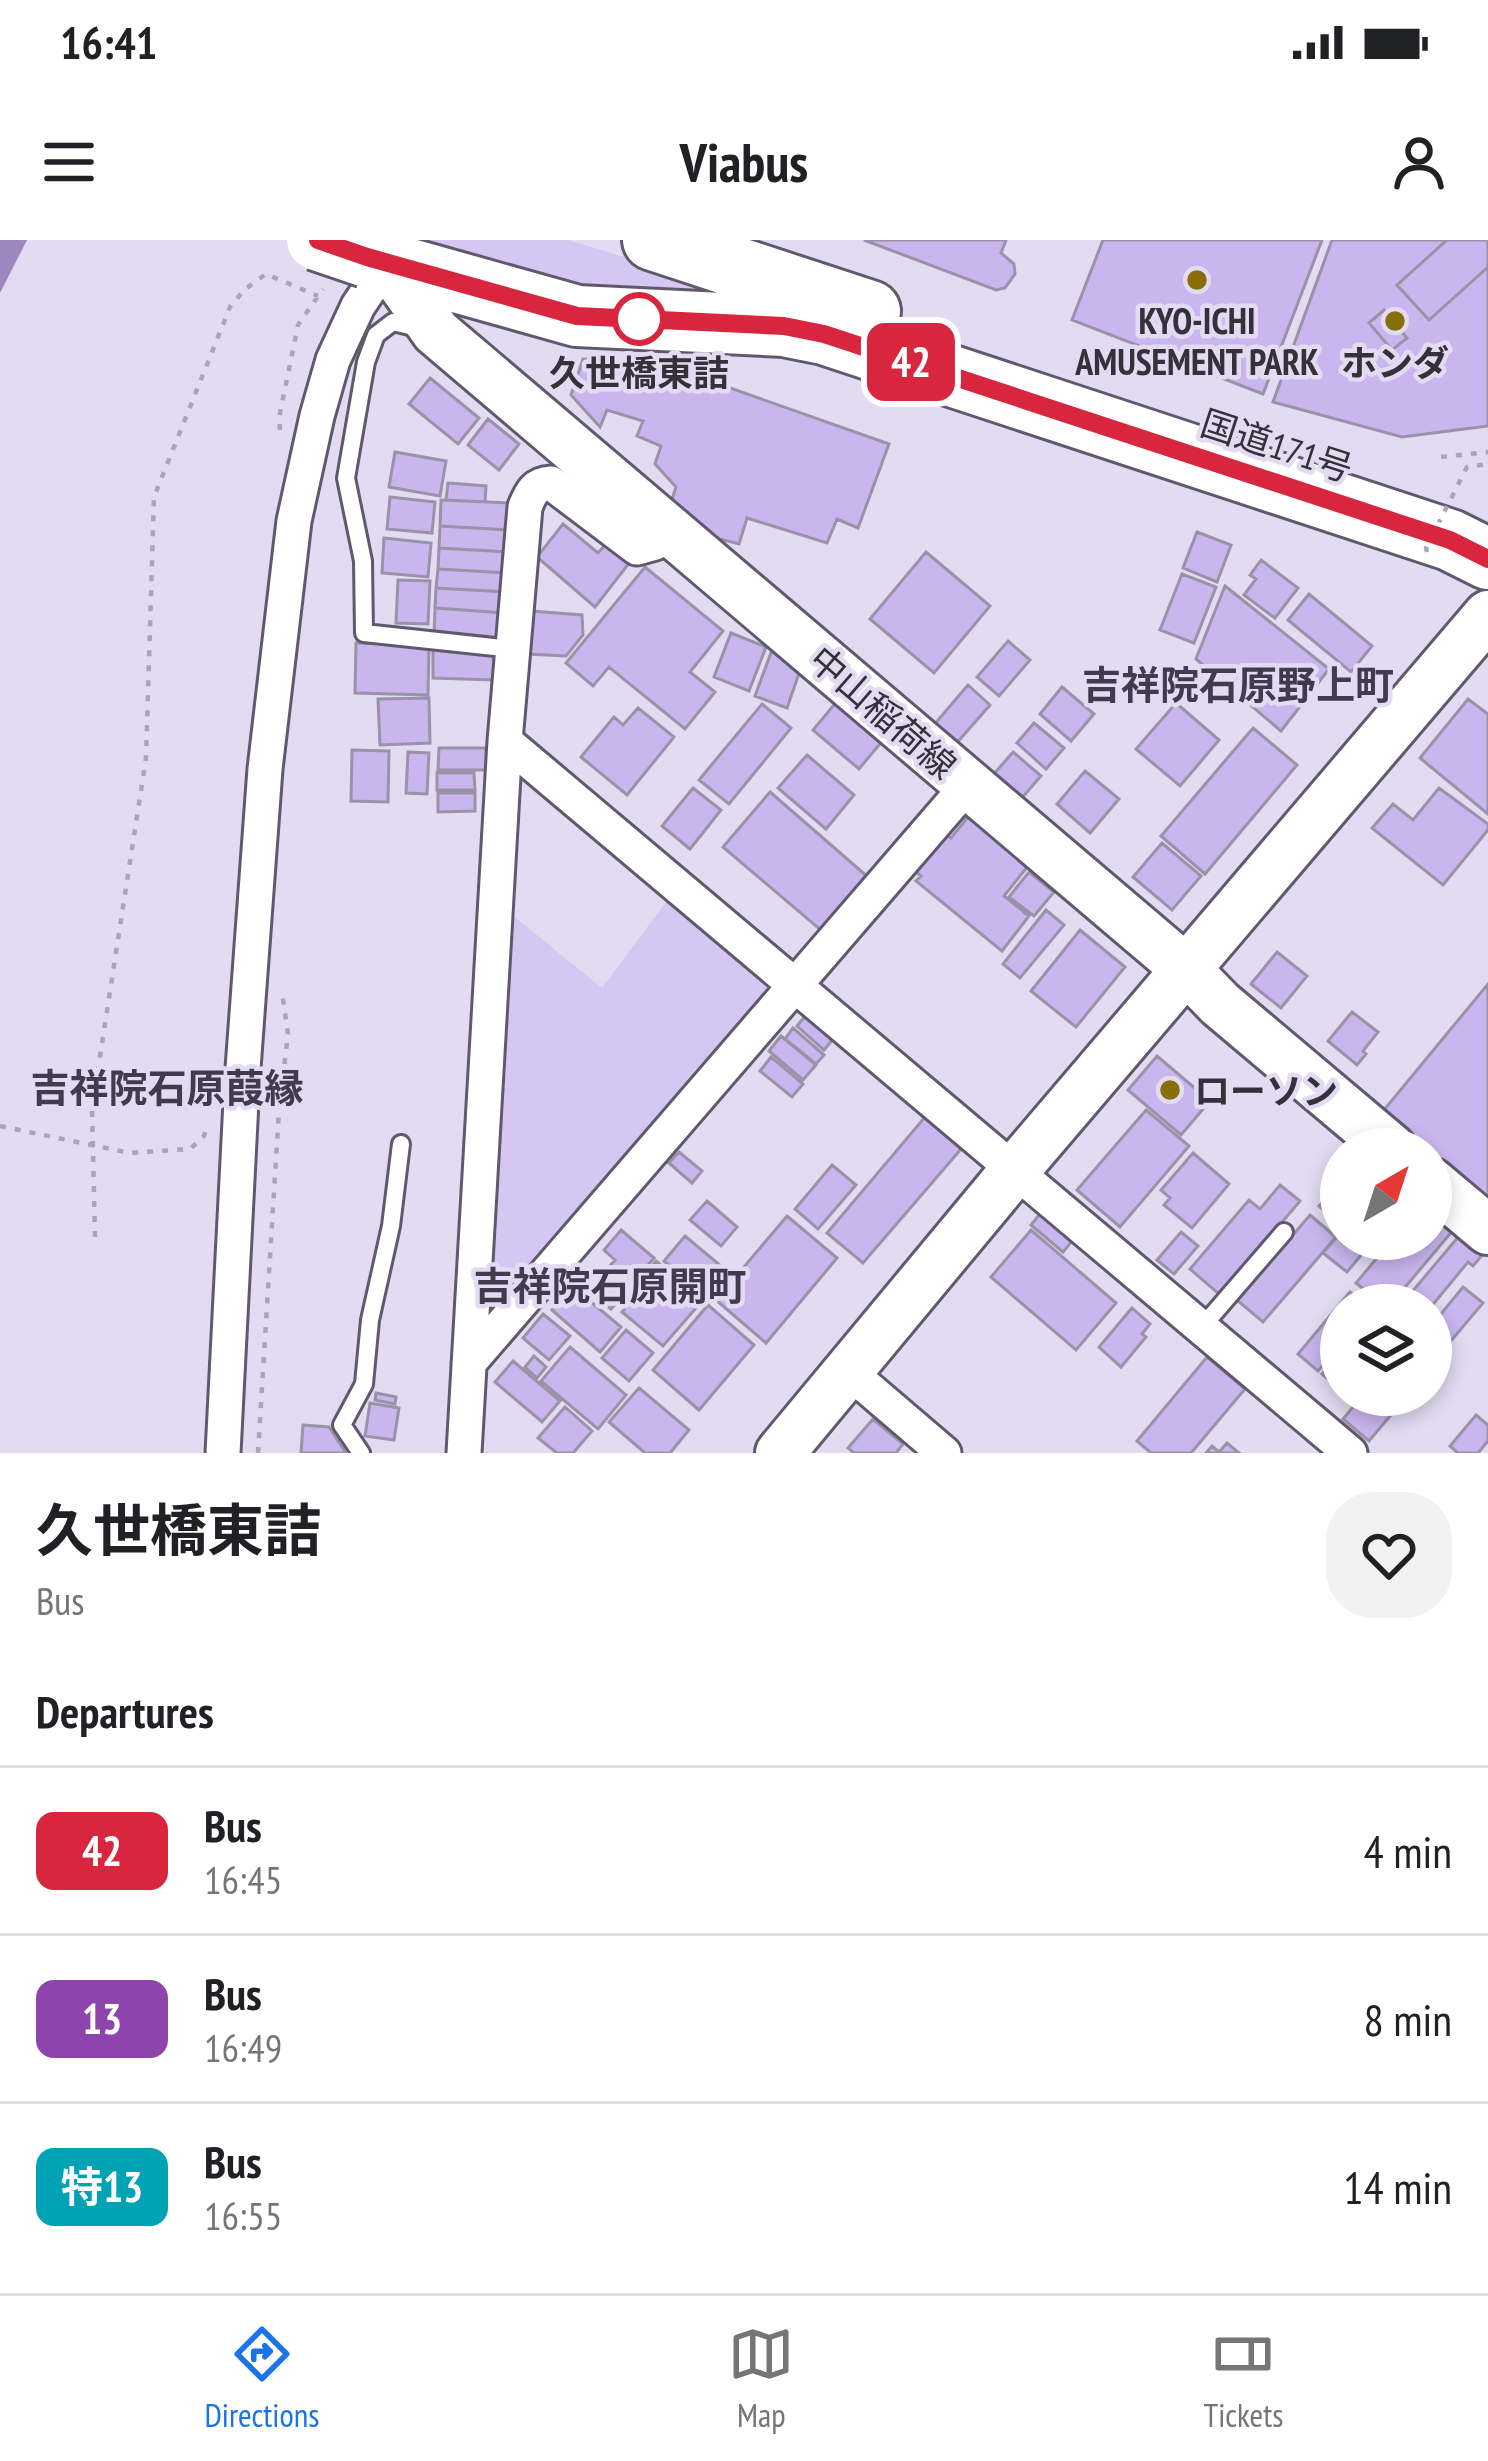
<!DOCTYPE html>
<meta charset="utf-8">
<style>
body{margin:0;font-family:"PT Sans Narrow","Noto Sans JP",sans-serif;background:#f2f2f2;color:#202124;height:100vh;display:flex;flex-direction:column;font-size:45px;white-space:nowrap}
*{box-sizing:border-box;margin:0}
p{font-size:39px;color:#757577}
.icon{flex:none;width:66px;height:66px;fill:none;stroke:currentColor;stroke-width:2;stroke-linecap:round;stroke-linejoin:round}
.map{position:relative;height:1213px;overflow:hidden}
.details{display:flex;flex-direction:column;background:#fff;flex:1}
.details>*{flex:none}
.badge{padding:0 24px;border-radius:18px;font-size:42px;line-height:78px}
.needle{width:78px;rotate:39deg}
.buttons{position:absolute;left:1320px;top:888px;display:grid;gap:24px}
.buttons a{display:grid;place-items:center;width:132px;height:132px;border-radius:50%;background:#fff;box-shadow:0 6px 18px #0003;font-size:60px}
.map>.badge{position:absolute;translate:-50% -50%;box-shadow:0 0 0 6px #fff}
h2{padding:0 36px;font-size:45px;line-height:108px}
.round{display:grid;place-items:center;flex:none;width:126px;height:126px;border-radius:48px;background:#f2f2f2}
.summary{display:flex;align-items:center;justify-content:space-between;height:204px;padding:0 36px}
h1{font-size:57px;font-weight:700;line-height:90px}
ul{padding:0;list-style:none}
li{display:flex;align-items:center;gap:36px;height:168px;padding:0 36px;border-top:3px solid #e0e0e0}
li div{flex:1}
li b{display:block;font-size:45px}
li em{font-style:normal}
li .badge{min-width:132px;font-weight:700;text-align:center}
.status{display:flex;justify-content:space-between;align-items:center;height:84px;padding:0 60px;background:#fff;direction:ltr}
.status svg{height:33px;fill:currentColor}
header{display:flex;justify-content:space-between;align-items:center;height:156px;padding:0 36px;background:#fff;font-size:54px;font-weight:700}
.tabs{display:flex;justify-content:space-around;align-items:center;height:168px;border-top:3px solid #e0e0e0;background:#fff;font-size:33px;color:#757577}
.tabs a{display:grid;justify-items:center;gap:6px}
.tabs .on{color:#1a73e8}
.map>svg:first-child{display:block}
.green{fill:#d5c7f1}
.water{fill:#9c88be}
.building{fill:#cab6ef;stroke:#9992a8;stroke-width:3}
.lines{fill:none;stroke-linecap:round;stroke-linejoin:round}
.lane-casing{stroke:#60596d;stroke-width:22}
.street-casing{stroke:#60596d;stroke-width:39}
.secondary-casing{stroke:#60596d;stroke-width:54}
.highway-casing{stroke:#60596d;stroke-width:66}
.path{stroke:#a9a4b6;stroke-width:4.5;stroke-dasharray:6 9;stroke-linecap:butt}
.lane{stroke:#fff;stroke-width:16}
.street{stroke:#fff;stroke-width:33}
.secondary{stroke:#fff;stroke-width:48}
.highway{stroke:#fff;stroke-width:60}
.highway-bridge-casing{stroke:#60596d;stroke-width:66;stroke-linecap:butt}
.path-bridge{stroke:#a9a4b6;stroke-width:4.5;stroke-dasharray:6 9;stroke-linecap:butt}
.highway-bridge{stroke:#fff;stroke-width:60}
.line-casing{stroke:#fff;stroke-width:27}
.line{stroke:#d7263d;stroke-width:18}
.poi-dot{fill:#886d0b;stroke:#e2dbf2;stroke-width:4.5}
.stop-dot{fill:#fff;stroke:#d7263d;stroke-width:6}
.labels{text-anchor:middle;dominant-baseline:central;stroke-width:9;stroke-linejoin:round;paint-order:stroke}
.poi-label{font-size:36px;font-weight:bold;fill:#34313a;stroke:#e2dbf2}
.stop-label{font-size:36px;font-weight:bold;fill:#34313a;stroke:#e2dbf2}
.street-label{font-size:36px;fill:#34313a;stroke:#e2dbf2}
.neighbourhood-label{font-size:39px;font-weight:bold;fill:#413b4d;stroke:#e2dbf2}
</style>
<div class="status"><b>16:41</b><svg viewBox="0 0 49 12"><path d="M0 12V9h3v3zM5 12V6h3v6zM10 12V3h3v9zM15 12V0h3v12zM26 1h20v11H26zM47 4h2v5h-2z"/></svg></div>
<header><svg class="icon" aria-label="menu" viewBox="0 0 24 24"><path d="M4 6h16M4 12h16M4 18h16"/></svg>Viabus<svg class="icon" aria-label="person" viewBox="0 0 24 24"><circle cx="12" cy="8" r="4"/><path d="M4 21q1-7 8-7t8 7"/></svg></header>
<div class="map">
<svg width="1488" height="1213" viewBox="0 0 1488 1213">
<rect width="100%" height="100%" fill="#e2dbf2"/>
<!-- green -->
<path class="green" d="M 425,0 L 568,0 L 621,16 L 755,49 L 756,55 L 596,53 L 423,12 Z
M 672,654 L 779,743 L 483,1081 L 511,674 L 602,748 Z"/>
<!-- water -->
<path class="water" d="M 0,0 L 27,0 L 0,53 Z"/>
<!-- building -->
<path class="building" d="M 864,0 L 1006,0 L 1001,13 L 1014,24 L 1015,34 L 1005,48 L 996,50 Z
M 1103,0 L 1322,0 L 1263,154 L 1072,80 Z
M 1332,0 L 1488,0 L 1488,186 L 1402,197 L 1273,162 Z
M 1447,0 L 1488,0 L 1488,27 L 1429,80 L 1397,45 Z
M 1384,70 L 1407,98 L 1392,110 L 1369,83 Z
M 583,119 L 662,124 L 889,204 L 858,288 L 837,279 L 827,303 L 747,278 L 739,304 L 704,295 L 670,266 L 676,247 L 655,224 L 661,206 L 637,196 L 643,181 L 607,170 L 600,187 L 571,155 Z
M 430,138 L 479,178 L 458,204 L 409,164 Z
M 488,179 L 519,204 L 499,230 L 468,205 Z
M 395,212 L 446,221 L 440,256 L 389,247 Z
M 448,243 L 486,246 L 485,262 L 446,260 Z
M 390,257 L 435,262 L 432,293 L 387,289 Z
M 441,260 L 510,263 L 509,290 L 440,286 Z
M 563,284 L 598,313 L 607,303 L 630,322 L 595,367 L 537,317 Z
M 440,286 L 509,290 L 508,312 L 439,308 Z
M 1197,292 L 1231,305 L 1217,342 L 1183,328 Z
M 384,298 L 431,303 L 428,337 L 382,333 Z
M 439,308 L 508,312 L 507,333 L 438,329 Z
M 926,312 L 990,366 L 934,433 L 870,379 Z
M 1261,320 L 1298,348 L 1275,378 L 1244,355 L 1256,339 L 1250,335 Z
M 645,327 L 723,391 L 690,432 L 715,452 L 685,489 L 609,427 L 593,446 L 566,423 Z
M 438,329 L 507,333 L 506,352 L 436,348 Z
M 1182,334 L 1216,347 L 1194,403 L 1160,390 Z
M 398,340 L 430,341 L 428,384 L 396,383 Z
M 1225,346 L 1329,429 L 1281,491 L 1196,419 Z
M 436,348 L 506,352 L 504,373 L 435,368 Z
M 1309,354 L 1372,406 L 1351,432 L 1288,380 Z
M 435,368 L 504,373 L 503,400 L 434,396 Z
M 531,371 L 582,375 L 583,395 L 566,416 L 528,414 Z
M 731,393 L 766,407 L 749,451 L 714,437 Z
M 1008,401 L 1030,420 L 999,456 L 977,437 Z
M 356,403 L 429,405 L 428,455 L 355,453 Z
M 433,409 L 494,411 L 493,440 L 433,438 Z
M 772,410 L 803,422 L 787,468 L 755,456 Z
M 968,445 L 990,465 L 955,505 L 933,486 Z
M 1062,447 L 1094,474 L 1071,501 L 1040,474 Z
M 429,458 L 430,503 L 380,505 L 378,459 Z
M 1468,459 L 1488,474 L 1488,574 L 1420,518 Z
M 838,460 L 884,499 L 859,529 L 813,490 Z
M 1176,463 L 1219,500 L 1180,546 L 1136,509 Z
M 762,464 L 791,488 L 729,564 L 699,540 Z
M 638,468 L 674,497 L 627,555 L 581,517 L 614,477 L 623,485 Z
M 1034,483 L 1064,508 L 1046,529 L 1017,503 Z
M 1253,488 L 1297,525 L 1205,634 L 1161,596 Z
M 439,508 L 486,508 L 486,530 L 438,530 Z
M 352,510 L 389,511 L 388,562 L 351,561 Z
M 408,512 L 429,513 L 427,554 L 406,553 Z
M 1013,512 L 1041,536 L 1021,559 L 993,535 Z
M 807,515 L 854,555 L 826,589 L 778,548 Z
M 1085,531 L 1119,559 L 1090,593 L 1057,564 Z
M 437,533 L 474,533 L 475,550 L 437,550 Z
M 693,548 L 721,570 L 690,609 L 662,586 Z
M 1439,548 L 1488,584 L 1488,590 L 1443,645 L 1372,588 L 1393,564 L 1413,580 Z
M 770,552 L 869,638 L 823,692 L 723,607 Z
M 438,553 L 475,553 L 475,571 L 438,572 Z
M 968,577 L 1028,626 L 1004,656 L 1029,676 L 1002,711 L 916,641 L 921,636 L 910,627 L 940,590 L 951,598 Z
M 1162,603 L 1201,636 L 1172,670 L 1133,637 Z
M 1029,632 L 1054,652 L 1034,676 L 1009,657 Z
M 1046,670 L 1064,685 L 1020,738 L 1003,724 Z
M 1080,690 L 1125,727 L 1076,787 L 1031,751 Z
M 1277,712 L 1307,736 L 1281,768 L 1251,744 Z
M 1488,744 L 1488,965 L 1431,918 L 1431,909 L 1419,909 L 1379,876 Z
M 1352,772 L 1378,792 L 1363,811 L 1366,814 L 1357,825 L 1328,801 Z
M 807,774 L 834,798 L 824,810 L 797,786 Z
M 793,788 L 824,815 L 816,824 L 785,799 Z
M 781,796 L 816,825 L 803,840 L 769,811 Z
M 1157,816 L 1210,861 L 1181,895 L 1128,850 Z
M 771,817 L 803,844 L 792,857 L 760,831 Z
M 1146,870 L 1189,906 L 1120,987 L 1077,950 Z
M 925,877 L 962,908 L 863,1023 L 827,993 Z
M 679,912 L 702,931 L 692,943 L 669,923 Z
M 1193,913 L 1229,944 L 1192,988 L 1164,965 L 1170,958 L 1161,950 Z
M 832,925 L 856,945 L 818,989 L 795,969 Z
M 1341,941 L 1341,985 L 1319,966 Z
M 1280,945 L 1300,961 L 1220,1055 L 1190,1029 L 1249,960 L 1260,969 Z
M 1431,957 L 1460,982 L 1390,1065 L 1383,1065 L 1356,1043 L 1393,999 L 1431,999 Z
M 707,961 L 737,987 L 721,1006 L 690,980 Z
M 1040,974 L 1072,1001 L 1063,1012 L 1031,985 Z
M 1310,975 L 1336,997 L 1263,1082 L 1237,1060 Z
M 787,976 L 837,1018 L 766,1103 L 716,1060 Z
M 621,990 L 654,1018 L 611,1069 L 589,1050 L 615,1020 L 604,1010 Z
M 1031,990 L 1116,1063 L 1076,1110 L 991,1037 Z
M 1464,990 L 1484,1013 L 1473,1026 L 1468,1022 L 1431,1067 L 1401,1065 Z
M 1181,992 L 1198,1006 L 1174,1034 L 1157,1020 Z
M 1341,992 L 1341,999 L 1389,999 L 1376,1015 L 1367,1008 L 1347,1032 L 1323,1013 Z
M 685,996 L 722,1027 L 701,1052 L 664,1021 Z
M 656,1021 L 703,1060 L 663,1106 L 622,1072 L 643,1047 L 638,1043 Z
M 572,1046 L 621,1087 L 600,1112 L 552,1070 Z
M 1463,1047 L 1483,1063 L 1449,1103 L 1431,1086 Z
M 1350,1052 L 1365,1065 L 1341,1065 L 1341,1104 L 1318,1131 L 1298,1114 Z
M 708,1065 L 754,1105 L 699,1170 L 653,1130 Z
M 1132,1068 L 1150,1084 L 1142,1094 L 1146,1097 L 1121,1127 L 1099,1107 Z
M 543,1074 L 570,1096 L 549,1120 L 523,1098 Z
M 626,1090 L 653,1113 L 629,1141 L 602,1118 Z
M 570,1107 L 626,1155 L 598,1189 L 541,1141 Z
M 1431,1109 L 1446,1122 L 1431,1140 Z
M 1341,1111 L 1341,1150 L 1322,1134 Z
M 534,1116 L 546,1127 L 537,1138 L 525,1127 Z
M 1207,1117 L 1245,1149 L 1191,1213 L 1151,1213 L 1137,1201 Z
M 513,1121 L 560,1161 L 542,1182 L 495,1142 Z
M 639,1148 L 689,1190 L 670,1213 L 645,1213 L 609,1182 Z
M 376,1153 L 396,1157 L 395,1164 L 375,1160 Z
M 1363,1155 L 1407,1156 L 1369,1201 L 1343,1179 Z
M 370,1163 L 399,1168 L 394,1200 L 365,1196 Z
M 565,1167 L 592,1191 L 573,1213 L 557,1213 L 538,1198 Z
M 1476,1175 L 1488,1185 L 1488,1201 L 1478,1213 L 1458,1213 L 1450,1206 Z
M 873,1179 L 903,1204 L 896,1213 L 854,1213 L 848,1208 Z
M 303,1185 L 329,1187 L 346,1213 L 301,1213 Z
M 1227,1203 L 1239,1213 L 1206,1213 L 1212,1206 L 1219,1212 Z"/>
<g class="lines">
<!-- lane casing -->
<g class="lane-casing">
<path id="lane" d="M 418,88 L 393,82 L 376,95 L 366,122 L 346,238 L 363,321 L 364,393 L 513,409
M 1202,1087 L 1284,992
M 361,1213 L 342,1185 L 364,1144 L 370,1080 L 391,986 L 401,904"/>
</g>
<!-- street casing -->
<g class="street-casing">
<path id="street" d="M 505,501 L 1350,1213
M 469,1123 L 967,546
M 848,1131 L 944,1213
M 223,1213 L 242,842 L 265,529 L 294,281 L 317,176 L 333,120 L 358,66 L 387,23
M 464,1213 L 505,501 L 525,267 C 531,252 535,244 551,243 L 637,308 L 655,303 L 672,290"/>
</g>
<!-- secondary casing -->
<g class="secondary-casing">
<path id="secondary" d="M 387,23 L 436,92 L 1187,730 L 1220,764 L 1392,909
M 1431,942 L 1488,990
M 780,1213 L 1015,930 L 1488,375"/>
</g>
<!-- highway casing -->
<g class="highway-casing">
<path id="highway" d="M 653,0 L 870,71
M 367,17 L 577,76 L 784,86 L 824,94 L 1450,300 L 1488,319"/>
</g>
<!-- path -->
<path class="path" d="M 280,190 L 279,178 L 298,85 L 323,49
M 1441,217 L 1488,212
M 0,886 L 130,913 L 190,909 L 204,896 L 207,885
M 95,997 L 92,868 L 146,518 L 154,257 L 230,67 L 244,50 L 266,34 L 318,56
M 258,1213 L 279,870 L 288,794 L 282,752"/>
<!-- lane -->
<use href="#lane" class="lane"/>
<!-- street -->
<use href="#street" class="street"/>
<!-- secondary -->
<use href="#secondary" class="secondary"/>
<!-- highway -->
<use href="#highway" class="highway"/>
<!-- highway-bridge casing -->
<g class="highway-bridge-casing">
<path id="highway-bridge" d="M 317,0 L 367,17"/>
</g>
<!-- path-bridge -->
<path class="path-bridge" d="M 1427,312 L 1426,308 L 1467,227 L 1488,224"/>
<!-- highway-bridge -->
<use href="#highway-bridge" class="highway-bridge"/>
</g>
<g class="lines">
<!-- line casing -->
<g class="line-casing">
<path id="line" d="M 318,0 L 367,17 L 577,76 L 784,86 L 824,94 L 1450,300 L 1488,319"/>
</g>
<!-- line -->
<use href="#line" class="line"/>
</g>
<!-- markers -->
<g class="poi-dot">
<circle cx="1197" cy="40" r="12"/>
<circle cx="1395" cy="81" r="12"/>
<circle cx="1170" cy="850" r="12"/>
</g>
<circle class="stop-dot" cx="639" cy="79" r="24"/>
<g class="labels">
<!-- poi labels -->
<g class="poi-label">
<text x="1197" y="80">KYO-ICHI<tspan x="1197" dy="41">AMUSEMENT PARK</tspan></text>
<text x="1395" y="122">ホンダ</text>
<text x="1194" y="850" text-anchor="start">ローソン</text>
</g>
<!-- stop labels -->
<g class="stop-label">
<text x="639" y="132">久世橋東詰</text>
</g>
<!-- street labels -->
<g class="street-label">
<text transform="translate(1277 205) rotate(18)">国道171号</text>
<text transform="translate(883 472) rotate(41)">中山稲荷線</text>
</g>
<!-- neighbourhood labels -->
<g class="neighbourhood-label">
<text x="1238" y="444">吉祥院石原野上町</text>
<text x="167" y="847">吉祥院石原葭縁</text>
<text x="610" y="1045">吉祥院石原開町</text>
</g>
</g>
</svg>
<div class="buttons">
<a><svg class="needle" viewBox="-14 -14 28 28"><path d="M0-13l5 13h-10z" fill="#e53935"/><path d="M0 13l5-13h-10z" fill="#757577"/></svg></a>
<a><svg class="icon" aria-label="layers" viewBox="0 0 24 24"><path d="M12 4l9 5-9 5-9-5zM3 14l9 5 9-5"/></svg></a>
</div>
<b class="badge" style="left:911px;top:122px;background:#d7263d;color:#fff">42</b>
</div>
<section class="details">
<div class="summary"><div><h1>久世橋東詰</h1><p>Bus</p></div><a class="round"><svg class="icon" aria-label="heart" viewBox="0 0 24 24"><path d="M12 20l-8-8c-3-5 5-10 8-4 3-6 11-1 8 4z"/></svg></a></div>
<h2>Departures</h2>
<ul>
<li><span class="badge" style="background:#d7263d;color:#fff">42</span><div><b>Bus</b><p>16:45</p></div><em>4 min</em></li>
<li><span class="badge" style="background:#8e44ad;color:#fff">13</span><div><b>Bus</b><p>16:49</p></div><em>8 min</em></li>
<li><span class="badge" style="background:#00a3b4;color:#fff">特13</span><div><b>Bus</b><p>16:55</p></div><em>14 min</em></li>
</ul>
</section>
<nav class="tabs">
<a class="on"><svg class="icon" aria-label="directions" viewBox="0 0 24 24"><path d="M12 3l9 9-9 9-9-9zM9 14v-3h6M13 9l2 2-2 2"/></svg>Directions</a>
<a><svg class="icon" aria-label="map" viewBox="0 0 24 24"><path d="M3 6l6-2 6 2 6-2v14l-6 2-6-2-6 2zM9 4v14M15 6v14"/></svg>Map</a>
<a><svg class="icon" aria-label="tickets" viewBox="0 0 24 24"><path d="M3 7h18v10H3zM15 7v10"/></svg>Tickets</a>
</nav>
